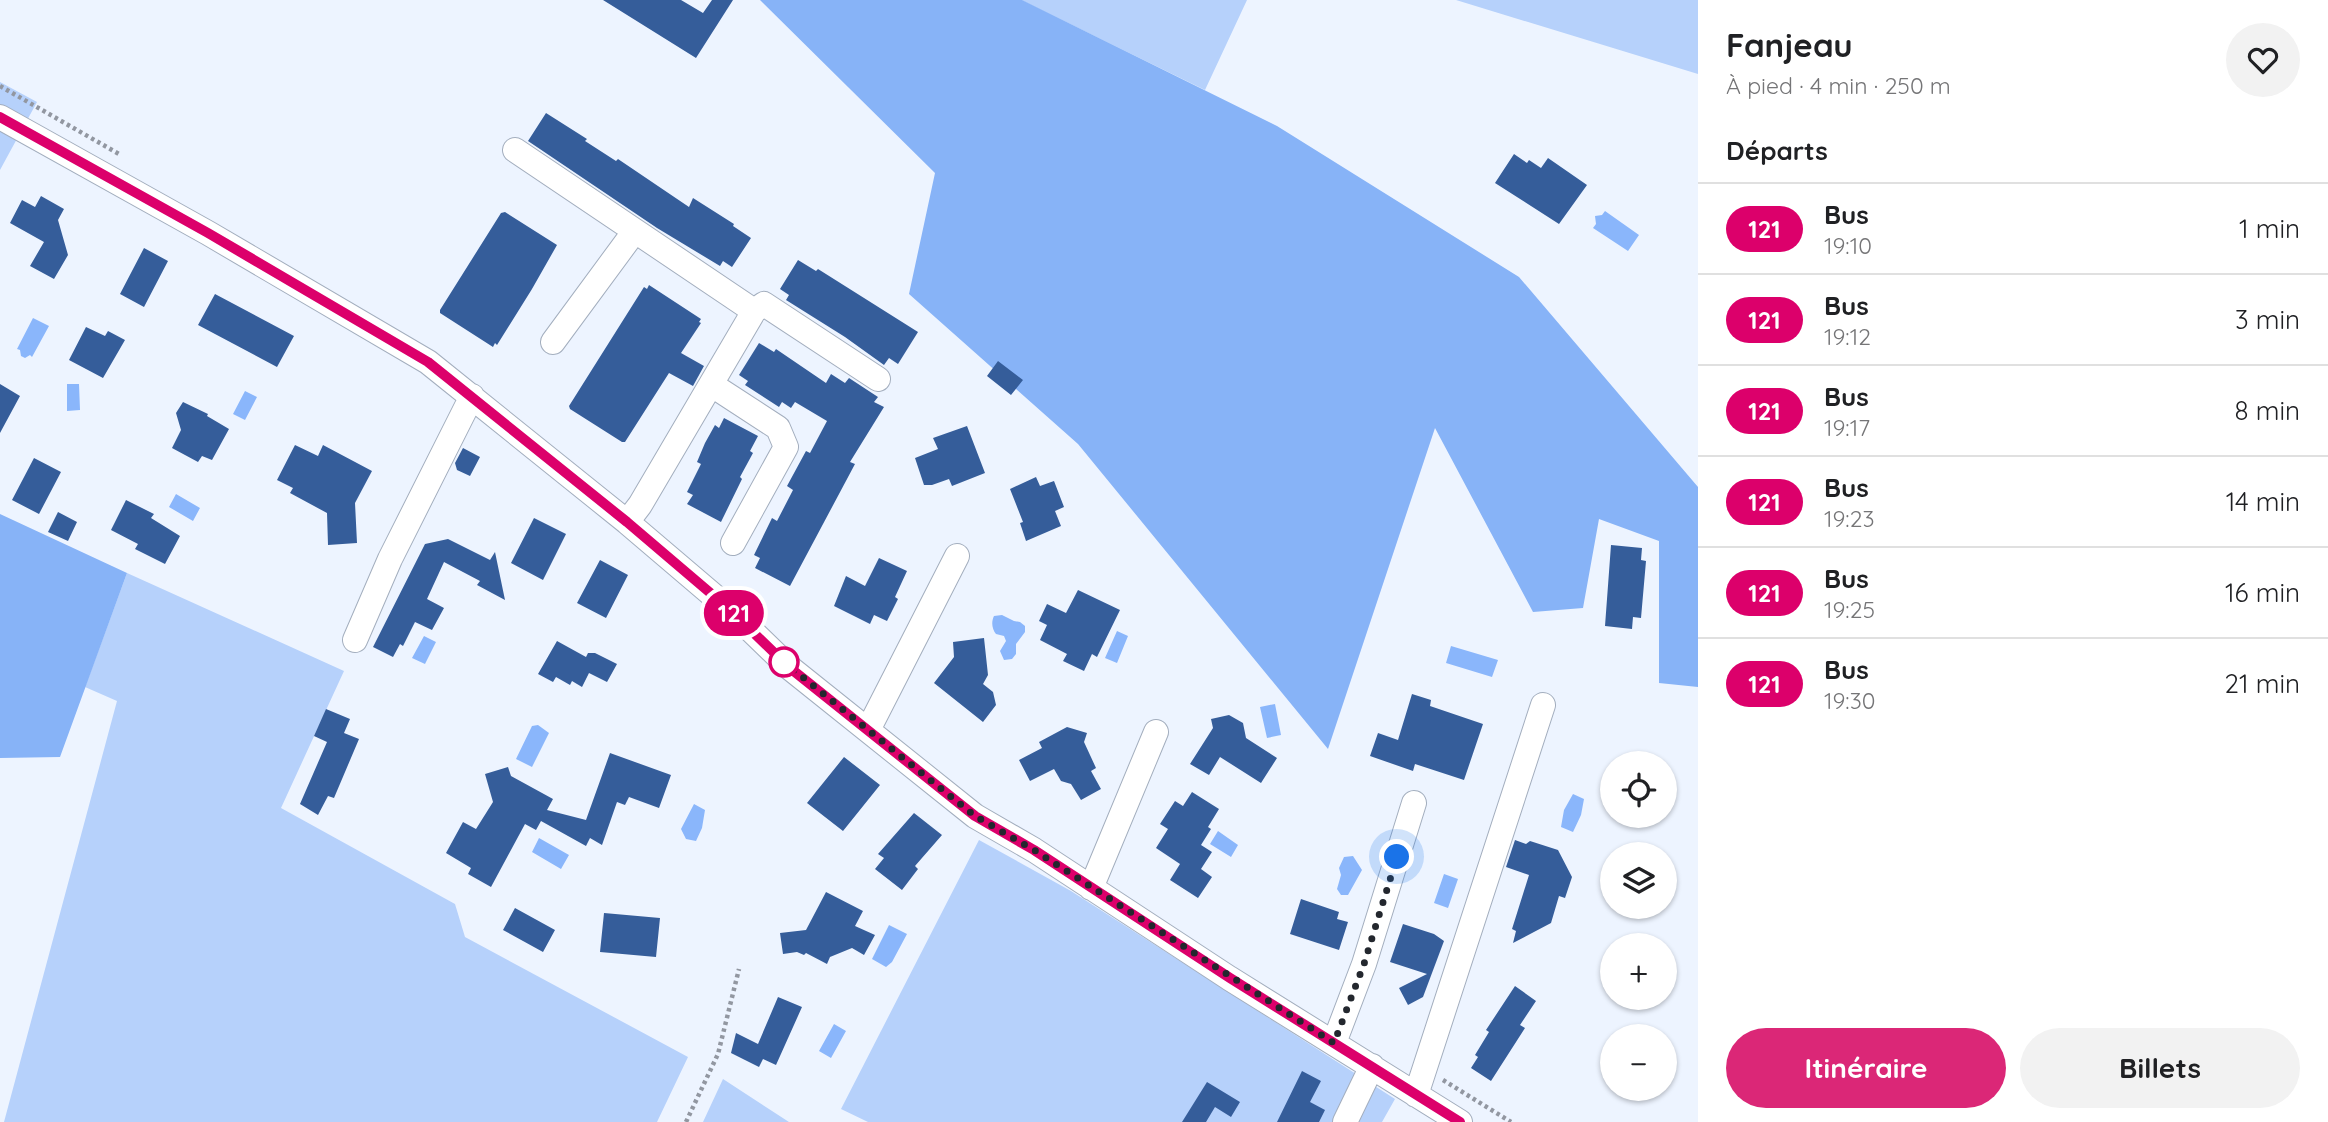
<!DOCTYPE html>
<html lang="fr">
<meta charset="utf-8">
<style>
body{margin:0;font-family:Quicksand,sans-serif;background:#f2f2f2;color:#202124;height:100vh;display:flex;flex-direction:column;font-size:26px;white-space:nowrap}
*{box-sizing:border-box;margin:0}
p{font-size:23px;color:#757577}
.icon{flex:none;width:38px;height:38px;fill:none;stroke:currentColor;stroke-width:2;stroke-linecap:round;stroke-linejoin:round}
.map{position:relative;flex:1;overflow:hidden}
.panel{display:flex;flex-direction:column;background:#fff;width:630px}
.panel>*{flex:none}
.badge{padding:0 14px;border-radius:23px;font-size:24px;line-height:46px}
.tools{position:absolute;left:1600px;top:751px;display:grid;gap:14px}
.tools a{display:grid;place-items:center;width:77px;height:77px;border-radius:50%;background:#fff;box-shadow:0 2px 5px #0004;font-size:35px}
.you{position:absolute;width:35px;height:35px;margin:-18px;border:5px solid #fff;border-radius:50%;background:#1a73e8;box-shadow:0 0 0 10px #1a73e833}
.map>.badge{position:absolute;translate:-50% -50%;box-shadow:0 0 0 4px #fff}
h2{padding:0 28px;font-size:26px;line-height:63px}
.round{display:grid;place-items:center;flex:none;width:74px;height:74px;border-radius:37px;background:#f2f2f2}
.head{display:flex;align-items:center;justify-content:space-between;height:119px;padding:0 28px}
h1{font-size:33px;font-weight:700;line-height:52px}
.cta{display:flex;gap:14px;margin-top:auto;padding:14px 28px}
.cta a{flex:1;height:80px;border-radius:42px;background:#db2777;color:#fff;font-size:28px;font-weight:700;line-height:80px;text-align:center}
.cta a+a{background:#f2f2f2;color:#202124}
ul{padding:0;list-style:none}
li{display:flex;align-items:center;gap:21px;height:91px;padding:0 28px;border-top:2px solid #e0e0e0}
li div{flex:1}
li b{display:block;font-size:26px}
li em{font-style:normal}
li .badge{min-width:77px;font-weight:700;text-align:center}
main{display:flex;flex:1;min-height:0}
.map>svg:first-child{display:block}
.green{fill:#b6d1fb}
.forest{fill:#87b3f7}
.water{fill:#8ab6fb}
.building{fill:#355d9a}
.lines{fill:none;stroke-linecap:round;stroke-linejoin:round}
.minor-casing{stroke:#a3aebe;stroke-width:26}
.path{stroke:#9297a1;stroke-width:4.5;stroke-dasharray:3.5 3.5;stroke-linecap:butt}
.minor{stroke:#fff;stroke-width:24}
.line-casing{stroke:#fff;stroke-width:16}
.line{stroke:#dc006b;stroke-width:10}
.walk{stroke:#23272e;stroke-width:7;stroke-dasharray:0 12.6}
.stop-dot{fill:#fff;stroke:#dc006b;stroke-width:3.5}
</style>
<main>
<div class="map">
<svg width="1698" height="1122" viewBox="0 0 1698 1122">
<rect width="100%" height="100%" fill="#edf4ff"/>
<!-- green -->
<path class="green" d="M 1021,0 L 1247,0 L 1205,90 Z
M 1456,0 L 1698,0 L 1698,74 Z
M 0,82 L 37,102 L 0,170 Z
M 127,573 L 344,671 L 281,808 L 455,904 L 465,937 L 688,1057 L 657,1122 L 4,1122 L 117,701 L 85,687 Z
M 979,840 L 1071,891 L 1395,1099 L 1382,1122 L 868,1122 L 841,1109 Z
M 723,1079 L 789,1122 L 703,1122 Z"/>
<!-- forest -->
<path class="forest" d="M 760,0 L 1022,0 L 1277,126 L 1519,277 L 1698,487 L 1698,687 L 1659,683 L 1659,541 L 1599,519 L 1583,608 L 1533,612 L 1435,428 L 1328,749 L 1078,444 L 909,294 L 935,173 Z
M 0,514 L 127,573 L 60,757 L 0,758 Z"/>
<!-- water -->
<path class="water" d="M 1605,211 L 1639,235 L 1628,251 L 1593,228 L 1596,224 L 1595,216 L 1602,215 Z
M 33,318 L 49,326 L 32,357 L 30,355 L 25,358 L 21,356 L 20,350 L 17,349 Z
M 67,384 L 79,384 L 80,410 L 67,411 Z
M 245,391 L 257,397 L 245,420 L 233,414 Z
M 176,494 L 200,508 L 193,521 L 169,507 Z
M 1002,615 L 1014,621 L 1020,622 L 1025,626 L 1025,632 L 1016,644 L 1016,654 L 1012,659 L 1004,660 L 1000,651 L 1006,641 L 1004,636 L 996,634 C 992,629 991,622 994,616 Z
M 1117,631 L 1128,636 L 1117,663 L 1105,658 Z
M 424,636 L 436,642 L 425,664 L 412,658 Z
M 1451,646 L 1498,660 L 1492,677 L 1446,663 Z
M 1275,704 L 1281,735 L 1267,738 L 1260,707 Z
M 538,725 L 549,733 L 532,767 L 516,759 L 532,726 Z
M 1573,794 L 1584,799 L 1581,815 L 1573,832 L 1561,827 L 1564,810 Z
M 694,804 L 705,810 L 702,828 L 696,841 L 686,839 L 681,829 Z
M 1218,831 L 1238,845 L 1231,857 L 1210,844 Z
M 539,838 L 569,855 L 561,869 L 532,852 Z
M 1353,856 L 1362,870 L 1348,895 L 1341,895 L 1337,889 L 1341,875 L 1339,868 L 1344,857 Z
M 1444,874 L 1458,879 L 1448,908 L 1434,903 Z
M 889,925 L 907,934 L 892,962 L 886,967 L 872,959 Z
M 834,1024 L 846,1031 L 831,1058 L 819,1051 Z"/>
<!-- building -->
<path class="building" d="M 603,0 L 681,0 L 703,13 L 712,0 L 733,0 L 696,58 Z
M 546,113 L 587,139 L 585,141 L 616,161 L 618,159 L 689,207 L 693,198 L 734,224 L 733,226 L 751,238 L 732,267 L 723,261 L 720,266 L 657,228 L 528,141 Z
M 1514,154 L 1527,163 L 1529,160 L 1541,168 L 1548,158 L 1587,185 L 1559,224 L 1495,183 Z
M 41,196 L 64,209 L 58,220 L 68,255 L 54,279 L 30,266 L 44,242 L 10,223 L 22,200 L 35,207 Z
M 505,212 L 557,245 L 532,289 L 497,345 L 495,343 L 493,347 L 440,313 L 440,310 L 501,213 Z
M 144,248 L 168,261 L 144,307 L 120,294 Z
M 798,260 L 816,271 L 818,269 L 918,332 L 898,364 L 889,358 L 884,365 L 845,337 L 786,300 L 789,295 L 780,289 Z
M 649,285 L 701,319 L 699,322 L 701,323 L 681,353 L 704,366 L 693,386 L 669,373 L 625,442 L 622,442 L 570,409 L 569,406 L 644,287 L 647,289 Z
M 215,294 L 294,336 L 277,367 L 198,325 Z
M 86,327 L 105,336 L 108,331 L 125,340 L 103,378 L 69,360 Z
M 759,343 L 774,352 L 776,349 L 826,383 L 831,374 L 845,383 L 849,378 L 878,397 L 874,402 L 884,407 L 850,462 L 855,464 L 790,586 L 755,568 L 760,558 L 754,555 L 772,518 L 777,521 L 793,490 L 787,486 L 806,451 L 810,453 L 827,421 L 795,402 L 791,408 L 782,402 L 779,407 L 745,385 L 748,381 L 739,375 Z
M 998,361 L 1023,380 L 1011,395 L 987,376 Z
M 0,384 L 20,396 L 0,433 Z
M 183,402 L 208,414 L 207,416 L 229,429 L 212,460 L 202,456 L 198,462 L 172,448 L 181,430 L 176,413 Z
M 724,418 L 758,436 L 750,451 L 753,453 L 740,477 L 742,479 L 721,522 L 687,504 L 693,495 L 687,492 L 701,464 L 697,462 L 705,443 L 715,425 L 719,428 Z
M 967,426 L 985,473 L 952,486 L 949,479 L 932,485 L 924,485 L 915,458 L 938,449 L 933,438 Z
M 295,445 L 318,456 L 323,445 L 372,471 L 355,503 L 357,543 L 328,545 L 327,513 L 290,493 L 293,488 L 277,480 Z
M 463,448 L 480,457 L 470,476 L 457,470 L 455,463 Z
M 34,458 L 61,472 L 39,514 L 12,500 Z
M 1036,477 L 1040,486 L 1054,481 L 1064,507 L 1055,511 L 1061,526 L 1026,541 L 1020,523 L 1023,522 L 1010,489 Z
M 126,500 L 154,514 L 151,518 L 180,536 L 165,564 L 135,549 L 138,544 L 111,530 Z
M 58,512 L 77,522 L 68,541 L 48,532 Z
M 534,518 L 566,534 L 543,580 L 511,563 Z
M 448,539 L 490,560 L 495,552 L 505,600 L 477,585 L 480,581 L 444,562 L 427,599 L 444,608 L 432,630 L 415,622 L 403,646 L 400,644 L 393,657 L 373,647 L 425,544 Z
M 1611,545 L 1642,548 L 1641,560 L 1646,561 L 1641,618 L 1633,617 L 1632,629 L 1605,626 Z
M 879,558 L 907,571 L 895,597 L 898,599 L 887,621 L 874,615 L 870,624 L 834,606 L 846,576 L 865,586 Z
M 600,560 L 628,575 L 606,618 L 577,603 Z
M 1078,590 L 1120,610 L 1097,657 L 1092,654 L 1084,671 L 1063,661 L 1067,654 L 1040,640 L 1047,625 L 1039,621 L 1047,604 L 1066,613 Z
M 984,638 L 988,675 L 983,684 L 993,692 L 996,705 L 983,722 L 934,683 L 954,657 L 953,642 Z
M 557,641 L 586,657 L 588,653 L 595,653 L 617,664 L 607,682 L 589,673 L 582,687 L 572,681 L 570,685 L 556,677 L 553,682 L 538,674 Z
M 1412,694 L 1431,700 L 1430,706 L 1483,724 L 1464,780 L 1415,764 L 1413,771 L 1370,756 L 1378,733 L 1398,740 Z
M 326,709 L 350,719 L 344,733 L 359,739 L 334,798 L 328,796 L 318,815 L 300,804 L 327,742 L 314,736 Z
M 1229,715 L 1243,723 L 1246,738 L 1277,758 L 1261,783 L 1220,757 L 1209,775 L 1190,764 L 1213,728 L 1211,719 Z
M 1067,727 L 1087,733 L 1084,742 L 1096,768 L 1091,771 L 1101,789 L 1081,800 L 1071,784 L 1061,781 L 1054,769 L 1030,781 L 1019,760 L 1042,748 L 1039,742 Z
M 610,753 L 671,775 L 659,808 L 629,797 L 625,805 L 617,802 L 602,845 L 590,838 L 586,846 L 541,821 L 536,830 L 525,824 L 491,887 L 468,874 L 471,868 L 446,853 L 463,822 L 476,829 L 493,802 L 485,774 L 508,767 L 511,776 L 553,799 L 547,810 L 586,820 Z
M 844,757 L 880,785 L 843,831 L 807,803 Z
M 1192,792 L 1219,809 L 1208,827 L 1211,829 L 1201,845 L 1212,852 L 1201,869 L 1212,877 L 1198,898 L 1170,880 L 1180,864 L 1156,848 L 1168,829 L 1160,824 L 1175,801 L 1183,806 Z
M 914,813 L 942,835 L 915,866 L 918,869 L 902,890 L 875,869 L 884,858 L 878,854 Z
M 1515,840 L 1526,844 L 1530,841 L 1558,850 L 1572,877 L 1565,898 L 1559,896 L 1551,923 L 1513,943 L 1516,931 L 1512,929 L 1529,875 L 1506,867 Z
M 826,892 L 863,911 L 855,926 L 875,935 L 864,955 L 852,948 L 830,957 L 827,964 L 806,953 L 804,955 L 797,952 L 783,954 L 780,933 L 806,930 Z
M 1301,899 L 1339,912 L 1337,919 L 1348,922 L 1339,950 L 1290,934 Z
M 515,908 L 555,930 L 543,952 L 503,930 Z
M 604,913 L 660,918 L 656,957 L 600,952 Z
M 1403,924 L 1434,934 L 1444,941 L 1423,997 L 1408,1005 L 1399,988 L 1427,974 L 1390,962 Z
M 1515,986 L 1536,1001 L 1520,1025 L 1525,1028 L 1491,1081 L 1471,1068 L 1478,1057 L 1475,1055 L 1489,1032 L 1486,1030 Z
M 778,997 L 802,1007 L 776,1065 L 763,1059 L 759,1067 L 731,1053 L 736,1033 L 758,1044 Z
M 1302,1071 L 1321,1081 L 1310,1102 L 1325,1110 L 1319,1122 L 1277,1122 Z
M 1207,1082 L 1240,1102 L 1231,1117 L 1215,1107 L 1206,1122 L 1182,1122 Z"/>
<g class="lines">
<!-- minor casing -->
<g class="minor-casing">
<path id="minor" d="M 0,117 L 208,233 L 428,362 L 627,522 L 728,608 L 790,668 L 975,816 L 1034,850 L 1229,978 L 1460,1122
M 515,150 L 754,311 L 640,505 L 627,522
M 754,311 L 764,304 L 878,379
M 553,342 L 634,232
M 712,385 L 778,428 L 786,447 L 733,543
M 355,640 L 390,559 L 472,396
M 868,730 L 957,556
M 1091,888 L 1156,732
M 1334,1043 L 1364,964 L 1414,803
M 1416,1095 L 1543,705
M 1345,1122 L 1372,1066"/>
</g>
<!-- path -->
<path class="path" d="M 0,86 L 119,154
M 1443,1080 L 1511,1122
M 686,1122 L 718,1054 L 739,969"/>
<!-- minor -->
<use href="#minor" class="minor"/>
</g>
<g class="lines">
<!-- line casing -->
<g class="line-casing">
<path id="line" d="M 0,117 L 208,233 L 428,362 L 627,522 L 728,608 L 790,668 L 975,816 L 1034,850 L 1230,978 L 1460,1122"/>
</g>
<!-- line -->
<use href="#line" class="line"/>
<!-- walk -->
<path class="walk" d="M 784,662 L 975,816 L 1034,850 L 1334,1043 L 1364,964 L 1397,857"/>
</g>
<!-- markers -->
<circle class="stop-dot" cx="784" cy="662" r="14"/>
</svg>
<div class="tools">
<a><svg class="icon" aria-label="locate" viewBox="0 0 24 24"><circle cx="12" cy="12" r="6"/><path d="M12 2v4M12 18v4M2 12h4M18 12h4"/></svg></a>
<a><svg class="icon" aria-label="layers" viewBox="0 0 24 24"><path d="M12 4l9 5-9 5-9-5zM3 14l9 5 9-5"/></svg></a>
<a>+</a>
<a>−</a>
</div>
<div class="you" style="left:1397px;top:857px"></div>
<b class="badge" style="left:734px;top:613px;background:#dc006b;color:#fff">121</b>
</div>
<section class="panel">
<div class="head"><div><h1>Fanjeau</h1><p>À pied · 4 min · 250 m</p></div><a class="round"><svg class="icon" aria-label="heart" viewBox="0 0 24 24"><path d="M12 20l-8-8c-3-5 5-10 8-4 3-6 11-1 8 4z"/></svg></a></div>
<h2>Départs</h2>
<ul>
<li><span class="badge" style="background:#dc006b;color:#fff">121</span><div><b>Bus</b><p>19:10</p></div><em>1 min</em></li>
<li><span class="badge" style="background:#dc006b;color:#fff">121</span><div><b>Bus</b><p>19:12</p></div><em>3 min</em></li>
<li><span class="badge" style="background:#dc006b;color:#fff">121</span><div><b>Bus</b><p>19:17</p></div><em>8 min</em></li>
<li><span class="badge" style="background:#dc006b;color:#fff">121</span><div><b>Bus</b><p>19:23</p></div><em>14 min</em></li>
<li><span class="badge" style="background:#dc006b;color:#fff">121</span><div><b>Bus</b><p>19:25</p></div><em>16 min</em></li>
<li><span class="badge" style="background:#dc006b;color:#fff">121</span><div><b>Bus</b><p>19:30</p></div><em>21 min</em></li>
</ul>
<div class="cta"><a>Itinéraire</a><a>Billets</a></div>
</section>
</main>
